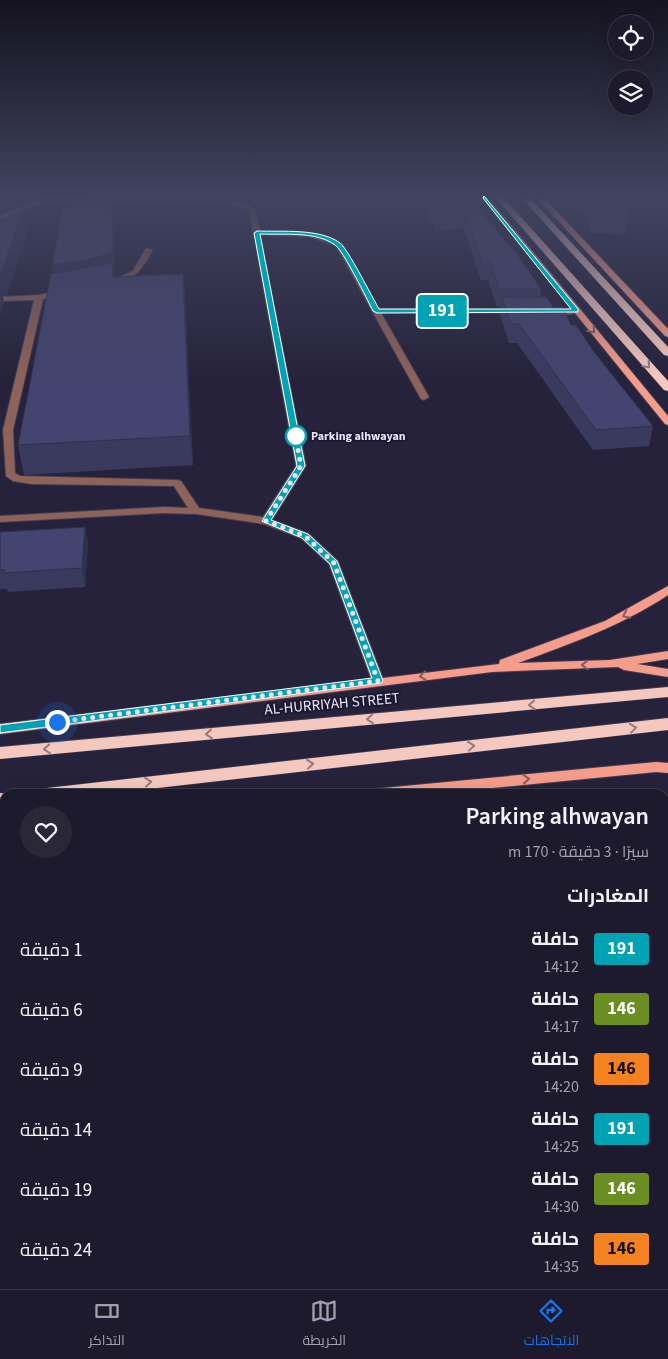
<!DOCTYPE html>
<html lang="ar">
<meta charset="utf-8">
<style>
body{margin:0;font-family:"Source Sans 3",Cairo,sans-serif;background:#292738;color:#f1f3f6;direction:rtl;height:100vh;display:flex;flex-direction:column;font-size:19px;white-space:nowrap}
*{box-sizing:border-box;margin:0}
p{font-size:16px;color:#a0a1a9}
.icon{flex:none;width:28px;height:28px;fill:none;stroke:currentColor;stroke-width:2;stroke-linecap:round;stroke-linejoin:round}
.map{position:relative;flex:1;overflow:hidden;direction:ltr}
.panel{position:absolute;left:0px;top:789px;width:669px;height:501px;display:flex;flex-direction:column;background:#1c1a2c;border-radius:15px 15px 0 0;box-shadow:0 5px 20px #0002,0 0 0 1px #3a3848;direction:rtl}
.panel>*{flex:none}
.badge{padding:0 10px;border-radius:4px;font-size:18px;line-height:32px}
.buttons{position:absolute;left:608px;top:15px;display:grid;gap:10px}
.buttons a{display:grid;place-items:center;width:45px;height:45px;border-radius:50%;background:#1c1a2c;box-shadow:0 5px 20px #0002,0 0 0 1px #3a3848;font-size:25px}
.you{position:absolute;width:25px;height:25px;margin:-12px;border:4px solid #fff;border-radius:50%;background:#1a73e8;box-shadow:0 0 0 8px #1a73e833}
.map>.badge{position:absolute;translate:-50% -50%;box-shadow:0 0 0 2px #fff}
h2{padding:0 20px;font-size:19px;line-height:45px}
.round{display:grid;place-items:center;flex:none;width:52px;height:52px;border-radius:26px;background:#292738}
.overview{display:flex;align-items:center;justify-content:space-between;height:85px;padding:0 20px}
h1{font-size:24px;font-weight:600;line-height:38px}
ul{padding:0;list-style:none}
li{display:flex;align-items:center;gap:15px;height:60px;padding:0 20px}
li div{flex:1}
li b{display:block;font-size:19px}
li em{font-style:normal}
li .badge{min-width:55px;font-weight:700;text-align:center}
.menu{display:flex;justify-content:space-around;align-items:center;height:70px;border-top:1px solid #3a3848;background:#1c1a2c;font-size:14px;color:#a0a1a9}
.menu a{display:grid;justify-items:center;gap:2px}
.menu .on{color:#1a73e8}
.map>svg:first-child{display:block}
.lines{fill:none;stroke-linecap:round;stroke-linejoin:round}
.minor-casing{stroke:#413d55;stroke-width:2}
.major-casing{stroke:#413d55;stroke-width:2}
.highway-casing{stroke:#413d55;stroke-width:1}
.minor{fill:#8d6259;fill-rule:evenodd}
.major{fill:#f69c8a;fill-rule:evenodd}
.highway{fill:#f5c8bf;fill-rule:evenodd}
.wall{fill:#3a3a5f}
.shaded-wall{fill:#2f304e}
.building{fill:#43446f;stroke:#2f304e}
.oneway{stroke:#8a5a5d}
.oneway2{stroke:#94797f}
.line{fill:#00a3b4;stroke:#fff}
.walk{stroke:#e8e6f7;stroke-width:5;stroke-dasharray:0 9}
.stop-dot{fill:#fff;stroke:#00a3b4;stroke-width:2.5}
.labels{text-anchor:middle;dominant-baseline:central;stroke-width:4;stroke-linejoin:round;paint-order:stroke}
.far-stop-label{font-size:12px;font-weight:bold;fill:#e8e6f7;stroke:#1d1830;text-anchor:start}
.street-label{font-size:15px;fill:#e8e6f7;stroke:#1d1830}
</style>
<div class="map">
<svg width="668" height="1289" viewBox="0 0 668 1289">
<rect width="100%" height="100%" fill="#26223b"/>
<g class="lines">
<!-- minor casing -->
<g class="minor-casing">
<path id="minor" d="M 42,197 L 217,198 L 242,203 L 255,209 L 260,231 L 309,233 L 342,243 L 379,309 L 519,309 L 520,311 L 516,313 L 381,313 L 429,397 L 424,400 L 421,399 L 336,246 L 309,237 L 260,235 L 306,466 L 272,520 L 309,534 L 338,561 L 384,681 L 383,684 L 373,684 L 372,681 L 329,564 L 301,538 L 264,524 L 196,514 L 164,513 L 0,522 L 0,516 L 164,507 L 188,508 L 174,486 L 31,484 L 13,481 L 6,476 L 3,430 L 34,300 L 0,301 L 0,297 L 39,295 L 63,290 L 67,292 L 43,299 L 13,430 L 15,473 L 20,476 L 177,480 L 181,481 L 199,508 L 263,517 L 296,466 L 249,210 L 238,206 L 217,202 L 42,202 L 0,220 L 0,216 Z
M 146,248 L 153,250 C 144,265 132,286 111,285 L 111,281 L 133,271 Z
M 545,309 L 576,309 L 580,311 C 573,316 551,316 544,311 Z
M 29,1285 L 76,1285 L 74,1289 L 27,1289 Z"/>
</g>
<!-- major casing -->
<g class="major-casing">
<path id="major" d="M 481,197 L 488,197 L 668,416 L 668,425 L 665,424 Z
M 536,197 L 543,197 L 668,329 L 668,337 L 665,336 Z
M 668,586 L 668,595 C 621,626 570,644 518,663 L 610,660 L 668,651 L 668,659 L 637,664 L 668,669 L 668,677 L 624,670 L 618,667 L 492,672 L 0,734 L 0,724 L 499,664 L 500,660 L 605,621 Z
M 656,762 L 668,763 L 668,773 L 656,772 L 431,794 L 366,794 L 368,790 L 373,789 Z
M 0,823 L 5,823 L 5,835 L 0,835 Z"/>
</g>
<!-- highway casing -->
<g class="highway-casing">
<path id="highway" d="M 495,197 L 503,197 L 668,381 L 668,391 L 664,390 Z
M 521,197 L 529,197 L 668,347 L 668,356 L 664,355 Z
M 668,687 L 668,697 L 0,759 L 0,747 Z
M 668,718 L 668,730 L 105,794 L 38,794 L 41,790 L 47,788 Z
M 0,793 L 9,794 L 5,794 L 5,805 L 0,805 Z"/>
</g>
<!-- minor -->
<use href="#minor" class="minor"/>
<!-- major -->
<use href="#major" class="major"/>
<!-- highway -->
<use href="#highway" class="highway"/>
</g>
<!-- wall -->
<path class="wall" d="M 418,197 L 469,197 L 541,289 L 540,297 L 553,307 L 571,325 L 594,352 L 653,426 L 649,446 L 593,450 L 517,343 L 509,343 L 500,315 L 501,307 L 497,307 L 488,280 L 481,280 L 464,229 L 436,230 Z
M 564,197 L 624,197 L 630,208 L 626,234 L 591,233 L 583,209 L 569,209 Z
M 114,227 L 115,277 L 183,274 L 185,299 L 193,465 L 24,475 L 18,445 L 53,273 L 52,265 Z
M 85,527 L 88,545 L 85,587 L 8,592 L 7,589 L 0,589 L 0,532 Z"/>
<!-- shaded-wall -->
<path class="shaded-wall" d="M 112,204 L 114,227 L 115,277 L 56,290 L 52,265 Z
M 23,211 L 27,233 L 7,295 L 3,296 L 4,303 L 0,316 L 0,271 Z
M 183,274 L 185,299 L 193,465 L 190,436 Z
M 85,527 L 88,545 L 85,587 L 82,568 Z"/>
<!-- building -->
<path class="building" d="M 428,197 L 469,197 L 510,247 L 512,247 L 541,289 L 499,289 L 490,262 L 482,262 L 465,213 L 437,213 Z
M 591,197 L 624,197 L 630,208 L 595,208 Z
M 112,204 L 112,253 L 84,260 L 52,265 L 63,207 Z
M 23,211 L 2,271 L 0,271 L 0,221 Z
M 112,263 L 113,277 L 183,274 L 190,436 L 18,445 L 51,274 Z
M 502,297 L 546,297 L 553,307 L 563,307 L 571,325 L 576,325 L 594,352 L 653,426 L 596,430 L 519,324 L 511,324 Z
M 85,527 L 82,568 L 4,573 L 5,570 L 0,570 L 0,532 Z"/>
<!-- one-way arrows -->
<defs><path id="oneway-chevron" d="M-2-3.5L2.5 0L-2 3.5" fill="none" stroke-width="1.6" stroke-linecap="round" stroke-linejoin="round" transform="scale(1.25)"/></defs>
<g class="oneway">
<use href="#oneway-chevron" transform="translate(592 330) rotate(50)"/>
<use href="#oneway-chevron" transform="translate(626 615) rotate(154)"/>
<use href="#oneway-chevron" transform="translate(585 665) rotate(178)"/>
<use href="#oneway-chevron" transform="translate(423 676) rotate(173)"/>
<use href="#oneway-chevron" transform="translate(526 779) rotate(-5)"/>
</g>
<g class="oneway2">
<use href="#oneway-chevron" transform="translate(647 365) rotate(49)"/>
<use href="#oneway-chevron" transform="translate(532 705) rotate(175)"/>
<use href="#oneway-chevron" transform="translate(370 719) rotate(175)"/>
<use href="#oneway-chevron" transform="translate(633 728) rotate(-7)"/>
<use href="#oneway-chevron" transform="translate(209 734) rotate(175)"/>
<use href="#oneway-chevron" transform="translate(471 746) rotate(-6)"/>
<use href="#oneway-chevron" transform="translate(47 749) rotate(175)"/>
<use href="#oneway-chevron" transform="translate(310 764) rotate(-6)"/>
<use href="#oneway-chevron" transform="translate(148 782) rotate(-6)"/>
</g>
<!-- sky -->
<linearGradient id="sky" x2="0" y2="1"><stop stop-color="#151320"/><stop offset="0.52" stop-color="#414460"/><stop offset="1" stop-color="#414460" stop-opacity="0"/></linearGradient>
<rect width="668" height="378" fill="url(#sky)"/>
<!-- line -->
<path class="line" d="M 484,196 L 578,309 L 578,312 L 377,313 L 373,311 C 367,299 343,250 335,245 C 316,231 283,235 260,234 L 305,466 L 271,520 L 308,534 L 337,561 L 383,681 L 381,683 L 0,733 L 0,725 L 372,678 L 330,564 L 302,538 L 262,521 L 297,466 L 254,233 L 257,231 C 281,232 320,228 340,243 C 348,249 372,297 379,309 L 571,309 L 483,198 Z"/>
<g class="lines">
<!-- walk -->
<path class="walk" d="M 57,722 L 378,681 L 334,563 L 305,536 L 266,521 L 301,466 L 294,427 L 296,436"/>
</g>
<!-- markers -->
<circle class="stop-dot" cx="296" cy="436" r="10"/>
<g class="labels">
<!-- far-stop labels -->
<g class="far-stop-label">
<text x="311" y="436">Parking alhwayan</text>
</g>
<!-- street labels -->
<g class="street-label">
<text transform="translate(332 704) rotate(-5)">AL-HURRIYAH STREET</text>
</g>
</g>
</svg>
<div class="buttons">
<a><svg class="icon" aria-label="locate" viewBox="0 0 24 24"><circle cx="12" cy="12" r="6"/><path d="M12 2v4M12 18v4M2 12h4M18 12h4"/></svg></a>
<a><svg class="icon" aria-label="layers" viewBox="0 0 24 24"><path d="M12 4l9 5-9 5-9-5zM3 14l9 5 9-5"/></svg></a>
</div>
<div class="you" style="left:57px;top:722px"></div>
<b class="badge" style="left:442px;top:311px;background:#00a3b4;color:#fff">191</b>
<section class="panel">
<div class="overview"><div><h1>Parking alhwayan</h1><p>سيرًا · 3 دقيقة · 170 m</p></div><a class="round"><svg class="icon" aria-label="heart" viewBox="0 0 24 24"><path d="M12 20l-8-8c-3-5 5-10 8-4 3-6 11-1 8 4z"/></svg></a></div>
<h2>المغادرات</h2>
<ul>
<li><span class="badge" style="background:#00a3b4;color:#fff">191</span><div><b>حافلة</b><p>14:12</p></div><em>1 دقيقة</em></li>
<li><span class="badge" style="background:#6b8e23;color:#fff">146</span><div><b>حافلة</b><p>14:17</p></div><em>6 دقيقة</em></li>
<li><span class="badge" style="background:#f58220;color:#111">146</span><div><b>حافلة</b><p>14:20</p></div><em>9 دقيقة</em></li>
<li><span class="badge" style="background:#00a3b4;color:#fff">191</span><div><b>حافلة</b><p>14:25</p></div><em>14 دقيقة</em></li>
<li><span class="badge" style="background:#6b8e23;color:#fff">146</span><div><b>حافلة</b><p>14:30</p></div><em>19 دقيقة</em></li>
<li><span class="badge" style="background:#f58220;color:#111">146</span><div><b>حافلة</b><p>14:35</p></div><em>24 دقيقة</em></li>
</ul>
</section>
</div>
<nav class="menu">
<a class="on"><svg class="icon" aria-label="directions" viewBox="0 0 24 24"><path d="M12 3l9 9-9 9-9-9zM9 14v-3h6M13 9l2 2-2 2"/></svg>الاتجاهات</a>
<a><svg class="icon" aria-label="map" viewBox="0 0 24 24"><path d="M3 6l6-2 6 2 6-2v14l-6 2-6-2-6 2zM9 4v14M15 6v14"/></svg>الخريطة</a>
<a><svg class="icon" aria-label="tickets" viewBox="0 0 24 24"><path d="M3 7h18v10H3zM15 7v10"/></svg>التذاكر</a>
</nav>
